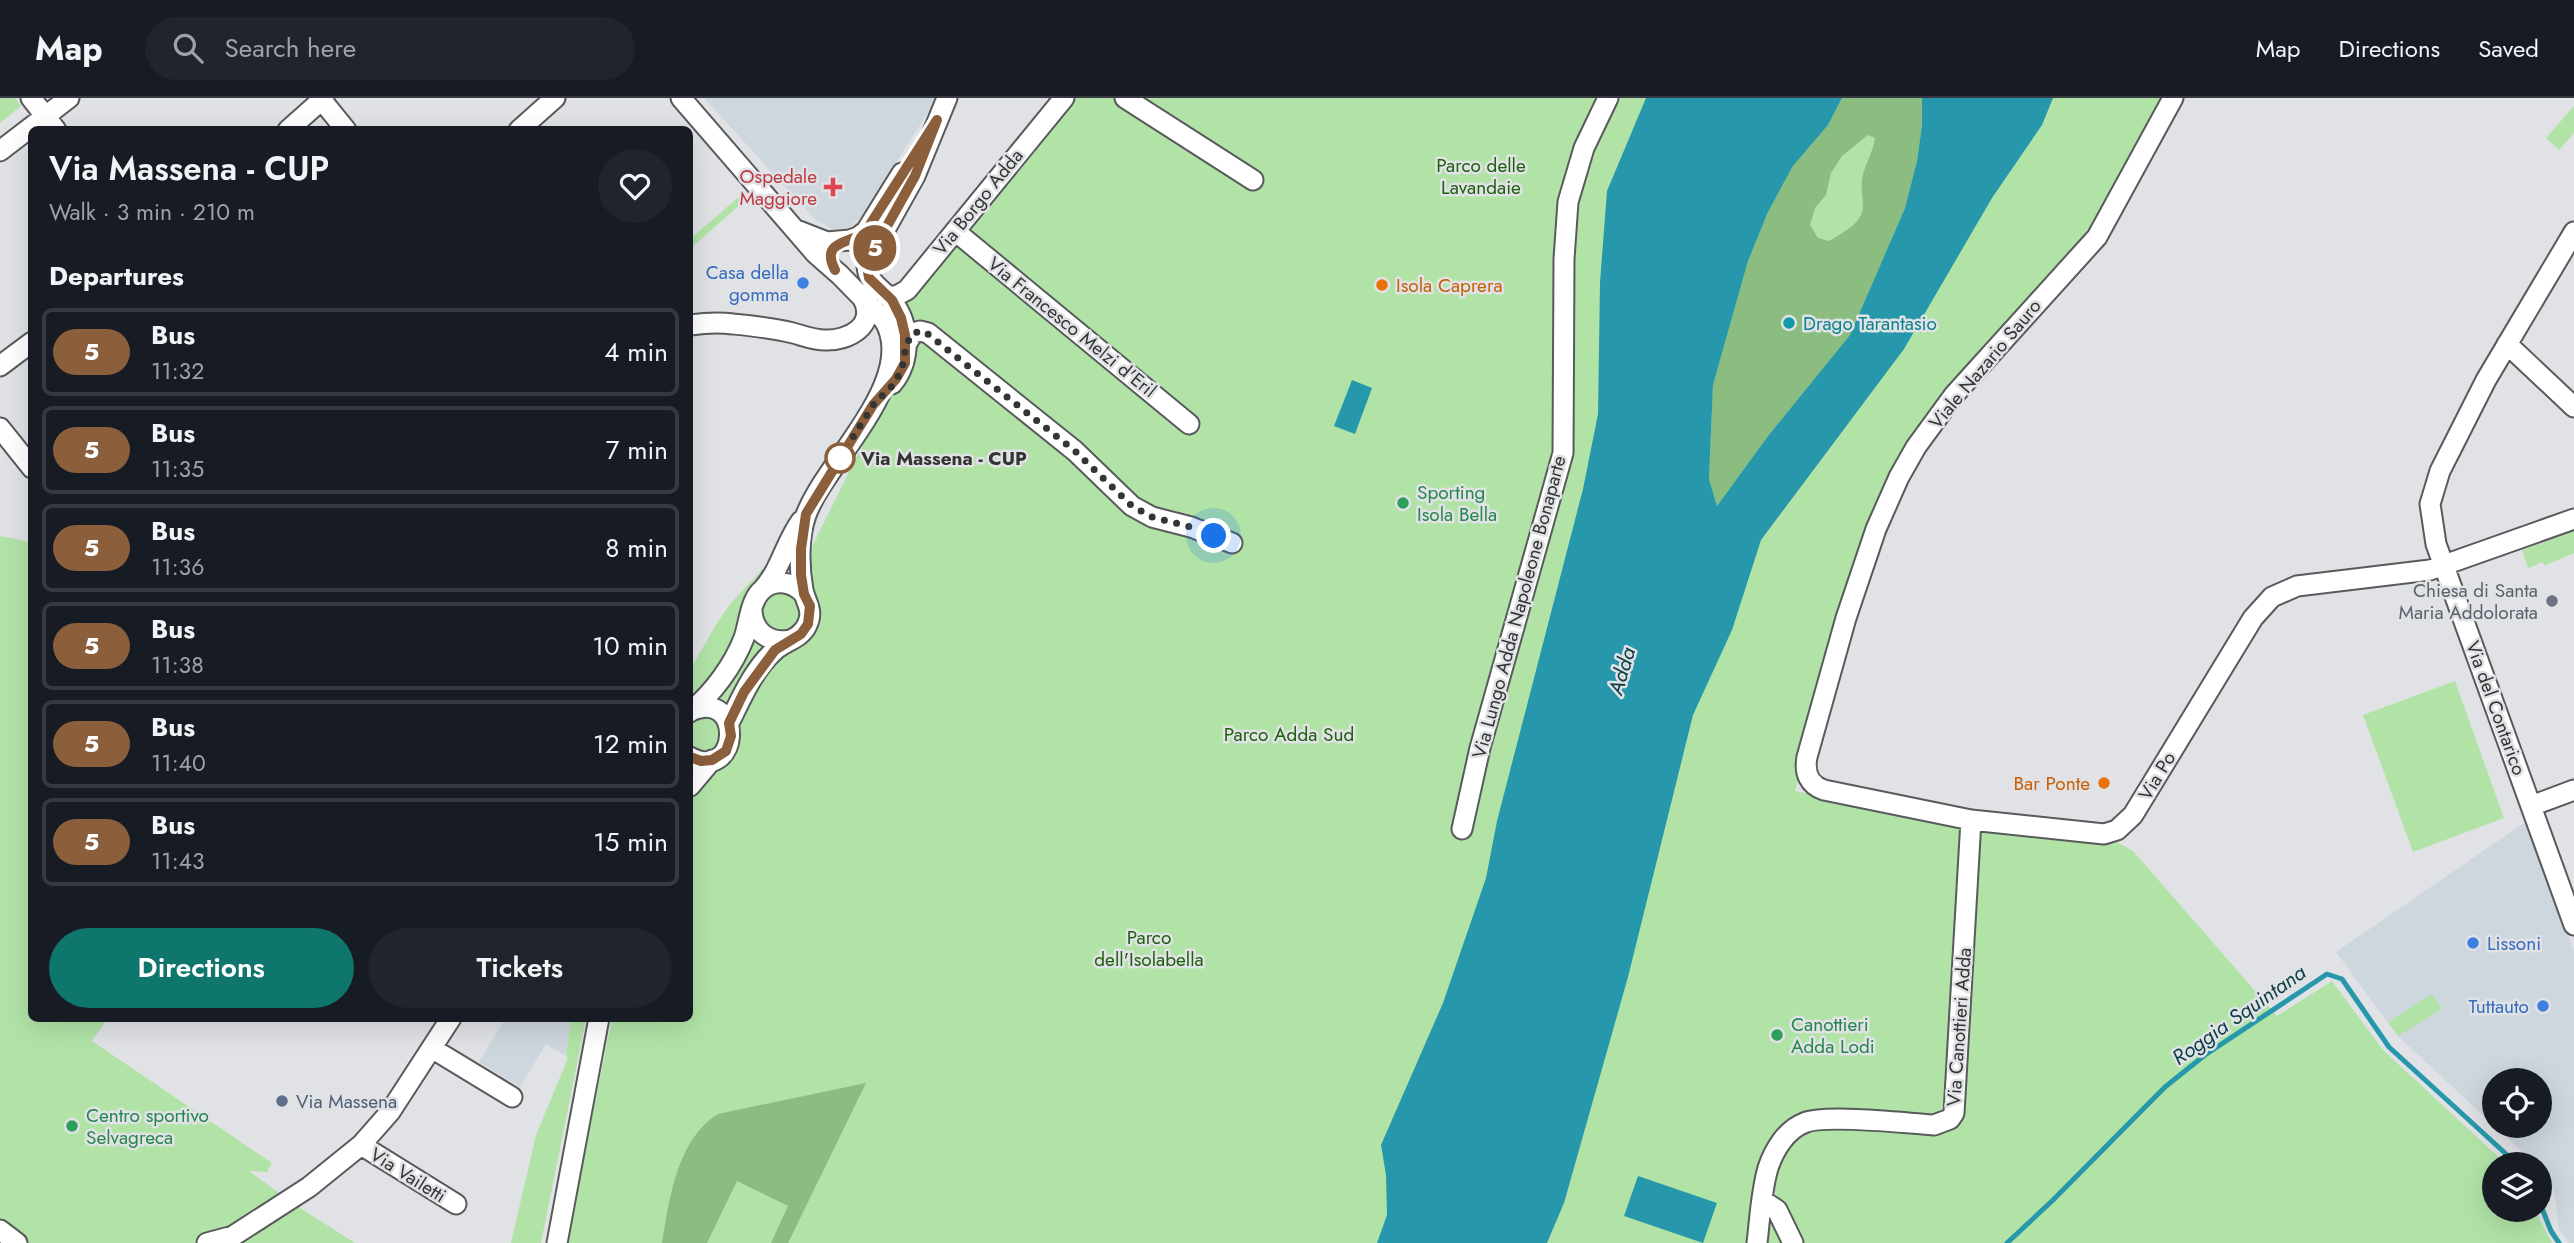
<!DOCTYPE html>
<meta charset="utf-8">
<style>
body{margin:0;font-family:Jost,sans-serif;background:#20242c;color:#f1f3f6;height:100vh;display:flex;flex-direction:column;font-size:26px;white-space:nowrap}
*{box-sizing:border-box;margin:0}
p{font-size:23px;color:#9ea1a6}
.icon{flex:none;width:38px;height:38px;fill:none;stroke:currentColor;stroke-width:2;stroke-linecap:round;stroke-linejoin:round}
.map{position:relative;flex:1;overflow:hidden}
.sheet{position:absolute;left:28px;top:28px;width:665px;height:896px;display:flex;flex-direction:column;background:#171b24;border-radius:10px;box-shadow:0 7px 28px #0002}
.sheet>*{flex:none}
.badge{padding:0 14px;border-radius:23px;font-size:24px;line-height:46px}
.buttons{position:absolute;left:2482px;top:970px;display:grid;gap:14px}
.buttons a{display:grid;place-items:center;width:70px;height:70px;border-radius:50%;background:#171b24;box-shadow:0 7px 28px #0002;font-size:35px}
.you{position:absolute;width:35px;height:35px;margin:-18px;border:5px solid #fff;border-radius:50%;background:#1a73e8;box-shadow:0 0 0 10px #1a73e833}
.map>.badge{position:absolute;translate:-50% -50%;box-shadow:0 0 0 4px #fff}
h2{padding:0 21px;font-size:26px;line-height:63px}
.round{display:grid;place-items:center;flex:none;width:74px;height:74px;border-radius:37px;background:#20242c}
.overview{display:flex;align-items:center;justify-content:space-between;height:119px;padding:0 21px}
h1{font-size:33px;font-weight:600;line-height:52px}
.action{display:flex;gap:14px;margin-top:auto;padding:14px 21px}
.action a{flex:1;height:80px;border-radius:42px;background:#0f766e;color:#fff;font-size:28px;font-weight:600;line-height:80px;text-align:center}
.action a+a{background:#20242c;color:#f1f3f6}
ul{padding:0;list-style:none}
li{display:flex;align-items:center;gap:21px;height:88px;margin:0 14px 10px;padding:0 7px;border:4px solid #363941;border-radius:10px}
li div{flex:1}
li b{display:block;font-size:26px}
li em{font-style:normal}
li .badge{min-width:77px;font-weight:700;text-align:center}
header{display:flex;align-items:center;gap:42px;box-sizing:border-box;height:98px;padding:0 35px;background:#171b24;border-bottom:2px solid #363941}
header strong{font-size:33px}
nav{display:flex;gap:38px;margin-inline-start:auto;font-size:24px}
.search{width:490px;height:63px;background:#20242c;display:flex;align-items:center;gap:18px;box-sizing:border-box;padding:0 24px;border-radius:38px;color:#9ea1a6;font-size:26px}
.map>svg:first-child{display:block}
.built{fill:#ced6de;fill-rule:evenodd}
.green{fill:#b1e3a7}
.forest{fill:#8bbc80;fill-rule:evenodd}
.water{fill:#2798ab}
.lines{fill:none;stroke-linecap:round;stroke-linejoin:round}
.stream{stroke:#2798ab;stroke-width:5}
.minor-casing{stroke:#585a5c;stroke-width:23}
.minor{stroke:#fff;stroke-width:19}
.line-casing{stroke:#fff;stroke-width:16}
.line{stroke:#8b5e3c;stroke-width:10}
.walk{stroke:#333434;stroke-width:7;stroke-dasharray:0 12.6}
.health-dot{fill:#e0444e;stroke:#e0e2e5;stroke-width:2.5}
.shop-dot{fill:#3f7fe0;stroke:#e0e2e5;stroke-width:2.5}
.food-dot{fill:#e8710a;stroke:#e0e2e5;stroke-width:2.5}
.culture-dot{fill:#0f9aa8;stroke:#e0e2e5;stroke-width:2.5}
.stop-dot{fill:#fff;stroke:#8b5e3c;stroke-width:3.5}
.leisure-dot{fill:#2e9e5b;stroke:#e0e2e5;stroke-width:2.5}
.worship-dot{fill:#6b7280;stroke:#e0e2e5;stroke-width:2.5}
.service-dot{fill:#5c6f8a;stroke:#e0e2e5;stroke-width:2.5}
.labels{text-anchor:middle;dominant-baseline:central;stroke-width:5;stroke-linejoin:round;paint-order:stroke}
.park-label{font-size:19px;fill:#1f600e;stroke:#e0e2e5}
.health-label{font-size:19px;fill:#be3a42;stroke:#e0e2e5;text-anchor:end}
.street-label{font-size:19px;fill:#333434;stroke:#e0e2e5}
.shop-label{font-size:19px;fill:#366cbe;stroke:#e0e2e5;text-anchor:end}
.food-label{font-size:19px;fill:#c56008;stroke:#e0e2e5;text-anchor:start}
.culture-label{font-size:19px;fill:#0d838f;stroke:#e0e2e5;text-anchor:start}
.stop-label{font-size:19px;font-weight:bold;fill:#333434;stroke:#e0e2e5;text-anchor:start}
.leisure-label{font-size:19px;fill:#27864d;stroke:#e0e2e5;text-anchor:start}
.worship-label{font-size:19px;fill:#5b616d;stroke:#e0e2e5;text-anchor:end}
.service-label{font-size:19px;fill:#4e5e75;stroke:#e0e2e5;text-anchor:start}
.water-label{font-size:21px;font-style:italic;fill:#0b3d45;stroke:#e0e2e5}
</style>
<header>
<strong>Map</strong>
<div class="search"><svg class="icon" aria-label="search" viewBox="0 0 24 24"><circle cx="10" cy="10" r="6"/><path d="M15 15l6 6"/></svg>Search here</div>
<nav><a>Map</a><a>Directions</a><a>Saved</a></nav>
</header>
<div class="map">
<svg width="2574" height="1145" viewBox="0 0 2574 1145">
<rect width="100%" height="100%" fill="#e0e2e5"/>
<!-- built -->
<path class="built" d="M 704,0 L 933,0 L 934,5 L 862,118 L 849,130 L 832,131 L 815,121 Z
M 2527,723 L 2574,853 L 2574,1145 L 2569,1145 L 2559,1131 L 2555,1099 L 2550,1080 L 2539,1070 L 2539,1066 L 2535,1066 L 2398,938 L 2336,854 ZM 2494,982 L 2539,982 L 2539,1027 L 2494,1027 Z
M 501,921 L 571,921 L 566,958 L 546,946 L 520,989 L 479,964 L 504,923 Z"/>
<!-- green -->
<path class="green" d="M 0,0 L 15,0 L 21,8 L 0,25 Z
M 1071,0 L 2168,0 L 2094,137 L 1913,347 L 1843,518 L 1795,693 L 1971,726 L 2111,741 L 2133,753 L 2277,918 L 2332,883 L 2383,952 L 2506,1066 L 2494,1066 L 2494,1111 L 2534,1111 L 2552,1145 L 566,1145 L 612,921 L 690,920 L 690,624 L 724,608 L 717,600 L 754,538 L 765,525 C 760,513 762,504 772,496 L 789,495 L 858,356 L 897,287 L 904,201 Z
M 2574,8 L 2574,35 L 2559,52 L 2546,40 Z
M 741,97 L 745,102 L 690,151 L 690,141 Z
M 2574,433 L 2574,455 L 2544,468 L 2543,464 L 2528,470 L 2522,452 Z
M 0,438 L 31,444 L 32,920 L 107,921 L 92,943 L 272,1065 L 267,1074 L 249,1073 L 297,1108 L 355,1145 L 0,1145 Z
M 772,461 L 740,533 L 714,579 L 690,603 L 690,572 L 717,525 L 730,506 Z
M 2455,583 L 2504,720 L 2413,754 L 2363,617 Z
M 2432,896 L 2442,911 L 2398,938 L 2388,924 Z
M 571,921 L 586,921 L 541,1145 L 511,1145 L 536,1037 L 568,960 L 566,958 Z"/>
<!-- forest -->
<path class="forest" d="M 1842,0 L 1922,0 L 1922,27 L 1917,63 L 1905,110 L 1850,237 L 1768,338 L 1717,408 L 1709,381 L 1713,287 L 1748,163 L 1768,114 L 1793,68 L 1828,27 ZM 1868,37 L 1875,40 C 1873,54 1866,64 1863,77 C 1860,89 1863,98 1863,110 C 1862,125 1841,136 1829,143 L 1818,140 L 1810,127 L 1815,110 L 1826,97 L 1831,75 L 1842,58 Z
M 866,985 L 788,1145 L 771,1145 L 788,1108 L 737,1083 L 707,1145 L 662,1145 C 669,1102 677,1041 718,1016 Z"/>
<!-- water -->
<path class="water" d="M 1646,0 L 1842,0 L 1828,27 L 1793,68 L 1768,114 L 1748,163 L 1713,287 L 1709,381 L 1717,408 L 1768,338 L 1850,237 L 1905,110 L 1917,63 L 1922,27 L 1922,0 L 2053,0 L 2042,27 L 1992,100 L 1904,251 L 1761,442 L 1732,532 L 1693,617 L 1628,879 L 1564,1105 L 1547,1145 L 1377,1145 L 1387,1117 L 1386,1077 L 1381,1047 L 1443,905 L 1486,780 L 1497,723 L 1583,391 L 1598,316 L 1600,184 L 1607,93 Z
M 1352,282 L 1372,290 L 1355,336 L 1334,328 Z
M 1638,1078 L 1717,1105 L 1703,1145 L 1624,1118 Z"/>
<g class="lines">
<!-- stream -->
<path class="stream" d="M 2539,1103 L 2551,1133 L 2559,1145
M 2007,1145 L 2052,1103 L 2165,989 L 2205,957 L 2327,876 L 2342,881 L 2389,949 L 2517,1066"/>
<!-- minor casing -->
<g class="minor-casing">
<path id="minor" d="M 31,0 L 56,32
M 320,0 L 346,32
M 681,0 L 815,155 L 840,177 L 884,222 C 920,281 825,364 806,417 C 798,439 799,470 803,492 C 806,505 814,513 807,527 C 801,541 784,543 774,553 C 753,572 741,601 729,625
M 1125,0 L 1253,82
M 2173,0 L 2097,139 L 1954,297 L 1916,349 L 1899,379 L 1876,431 L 1846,520 L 1807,659 C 1804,675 1809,687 1824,692 L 1971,722 L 2104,736 L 2117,732 L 2133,717 L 2253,520 L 2272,499 L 2297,488 L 2430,472 L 2574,421
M 288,32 L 324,0
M 519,32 L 555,0
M 0,53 L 69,0
M 799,133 L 827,144 L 850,142 L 860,145
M 955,133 L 1189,326
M 2574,134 L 2486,282 L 2440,373 L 2430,406 L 2436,446 L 2574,827
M 850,142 L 858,139 L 866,133 L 902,75
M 868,162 L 915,78 L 947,0
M 867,168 C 868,186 882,190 892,203 C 911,227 911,263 892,286
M 887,198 L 896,198 L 907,192 L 1064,0
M 690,227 C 704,225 719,224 733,226 C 753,228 774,230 793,235 C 804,238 814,242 825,242 C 849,243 877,227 863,201
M 2507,246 L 2574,309
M 906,247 L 913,235 L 920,233 L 928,235 L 1075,353 L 1132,408 L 1152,419 L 1191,429 L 1232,445
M 0,268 L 32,244
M 0,330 L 32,370
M 763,491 C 781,471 785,445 801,423
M 752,513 C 753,534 770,546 790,542
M 690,614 C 713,595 733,568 744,540 C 749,525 750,505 760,494 C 773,480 792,483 804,496
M 690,659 C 740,686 745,590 691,613
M 690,688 L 712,662
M 2531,708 L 2574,692
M 1462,731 L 1480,650 L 1563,355 L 1564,161 L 1568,104 L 1584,50 L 1608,0
M 433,951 L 512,999
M 361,1047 L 456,1106
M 1762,1102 L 1777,1112 L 1793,1145
M 0,1132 L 17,1145
M 207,1145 L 233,1138 L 309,1089 L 361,1047 L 390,1014 L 451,920
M 557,1145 L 599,920
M 1757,1145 C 1760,1120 1761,1094 1768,1070 C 1774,1052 1786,1032 1804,1025 C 1823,1016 1908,1025 1934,1027 L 1950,1021 L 1954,1015 L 1971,722"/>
</g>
<!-- minor -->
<use href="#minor" class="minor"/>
</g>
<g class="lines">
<!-- line casing -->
<g class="line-casing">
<path id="line" d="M 690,659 L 701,663 L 712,662 L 726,653 L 731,638 L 729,625 L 744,594 L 775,552 L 801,536 L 808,526 L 810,508 L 804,496 L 801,477 L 801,451 L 806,416 L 873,307 L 896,281 L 905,265 L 905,237 L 901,220 L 892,202 L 869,180 L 867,168 L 868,162 L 915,78 L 937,22 L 866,133 C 853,146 819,141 835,172"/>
</g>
<!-- line -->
<use href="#line" class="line"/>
<!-- walk -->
<path class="walk" d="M 840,360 L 873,307 L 891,289 L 902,272 L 906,247 L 913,235 L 924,233 L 1075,353 L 1132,408 L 1152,419 L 1191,429 L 1214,438"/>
</g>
<!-- markers -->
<path class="health-dot" d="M829.5 78.5h7v7h7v7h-7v7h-7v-7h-7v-7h7z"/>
<g class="shop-dot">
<circle cx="803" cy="185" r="7"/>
<circle cx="2473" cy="845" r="7"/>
<circle cx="2543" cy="908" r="7"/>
</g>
<g class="food-dot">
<circle cx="1382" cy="187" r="7"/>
<circle cx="2104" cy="685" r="7"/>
</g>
<circle class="culture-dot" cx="1789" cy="225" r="7"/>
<circle class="stop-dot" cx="840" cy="360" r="14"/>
<g class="leisure-dot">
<circle cx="1403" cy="405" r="7"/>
<circle cx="1777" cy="937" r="7"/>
<circle cx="72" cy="1028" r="7"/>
</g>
<circle class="worship-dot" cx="2552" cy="503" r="7"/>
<circle class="service-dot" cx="282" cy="1003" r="7"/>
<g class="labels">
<!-- park labels -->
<g class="park-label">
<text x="1481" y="67">Parco delle<tspan x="1481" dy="22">Lavandaie</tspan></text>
<text x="1289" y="636">Parco Adda Sud</text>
<text x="1149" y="839">Parco<tspan x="1149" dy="22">dell'Isolabella</tspan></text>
</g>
<!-- health labels -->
<g class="health-label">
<text x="817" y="78">Ospedale<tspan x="817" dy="22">Maggiore</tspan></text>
</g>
<!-- street labels -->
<g class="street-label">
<text transform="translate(978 104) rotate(-51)">Via Borgo Adda</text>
<text transform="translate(1072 229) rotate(39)">Via Francesco Melzi d'Eril</text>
<text transform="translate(1985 266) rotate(-50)">Viale Nazario Sauro</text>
<text transform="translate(1519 509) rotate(-75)">Via Lungo Adda Napoleone Bonaparte</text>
<text transform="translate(2496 610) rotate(70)">Via del Contarico</text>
<text transform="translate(2157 678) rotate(-59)">Via Po</text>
<text transform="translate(1959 929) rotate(-86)">Via Canottieri Adda</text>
<text transform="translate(408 1077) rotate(32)">Via Vailetti</text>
</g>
<!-- shop labels -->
<g class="shop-label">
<text x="789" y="174">Casa della<tspan x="789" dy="22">gomma</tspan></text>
<text x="2487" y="845" text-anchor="start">Lissoni</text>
<text x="2529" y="908">Tuttauto</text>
</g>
<!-- food labels -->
<g class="food-label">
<text x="1396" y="187">Isola Caprera</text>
<text x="2090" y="685" text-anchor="end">Bar Ponte</text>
</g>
<!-- culture labels -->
<g class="culture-label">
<text x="1803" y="225">Drago Tarantasio</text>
</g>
<!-- stop labels -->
<g class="stop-label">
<text x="861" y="360">Via Massena - CUP</text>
</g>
<!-- leisure labels -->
<g class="leisure-label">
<text x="1417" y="394">Sporting<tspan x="1417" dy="22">Isola Bella</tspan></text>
<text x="1791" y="926">Canottieri<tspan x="1791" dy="22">Adda Lodi</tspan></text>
<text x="86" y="1017">Centro sportivo<tspan x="86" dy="22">Selvagreca</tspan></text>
</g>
<!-- worship labels -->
<g class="worship-label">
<text x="2538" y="492">Chiesa di Santa<tspan x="2538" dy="22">Maria Addolorata</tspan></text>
</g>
<!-- service labels -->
<g class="service-label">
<text x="296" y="1003">Via Massena</text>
</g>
<!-- water labels -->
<g class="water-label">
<text transform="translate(1622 573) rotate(-73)">Adda</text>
<text transform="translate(2239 917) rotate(-35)">Roggia Squintana</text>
</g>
</g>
</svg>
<div class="buttons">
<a><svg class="icon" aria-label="locate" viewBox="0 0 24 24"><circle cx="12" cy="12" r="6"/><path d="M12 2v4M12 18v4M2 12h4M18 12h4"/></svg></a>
<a><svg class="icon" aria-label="layers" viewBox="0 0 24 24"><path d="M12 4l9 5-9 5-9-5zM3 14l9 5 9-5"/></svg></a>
</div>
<div class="you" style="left:1214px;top:438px"></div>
<b class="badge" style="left:875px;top:150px;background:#8b5e3c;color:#fff">5</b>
<section class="sheet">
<div class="overview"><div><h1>Via Massena - CUP</h1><p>Walk · 3 min · 210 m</p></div><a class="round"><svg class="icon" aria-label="heart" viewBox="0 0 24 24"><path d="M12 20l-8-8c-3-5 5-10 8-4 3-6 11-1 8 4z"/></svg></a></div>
<h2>Departures</h2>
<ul>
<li><span class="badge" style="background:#8b5e3c;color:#fff">5</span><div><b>Bus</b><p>11:32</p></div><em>4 min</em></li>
<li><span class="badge" style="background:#8b5e3c;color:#fff">5</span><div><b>Bus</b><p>11:35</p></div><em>7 min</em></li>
<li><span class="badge" style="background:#8b5e3c;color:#fff">5</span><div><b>Bus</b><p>11:36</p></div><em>8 min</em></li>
<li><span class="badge" style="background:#8b5e3c;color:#fff">5</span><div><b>Bus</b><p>11:38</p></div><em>10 min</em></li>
<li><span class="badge" style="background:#8b5e3c;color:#fff">5</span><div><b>Bus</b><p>11:40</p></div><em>12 min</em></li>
<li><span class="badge" style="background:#8b5e3c;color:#fff">5</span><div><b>Bus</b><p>11:43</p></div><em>15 min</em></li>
</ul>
<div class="action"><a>Directions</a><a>Tickets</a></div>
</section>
</div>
